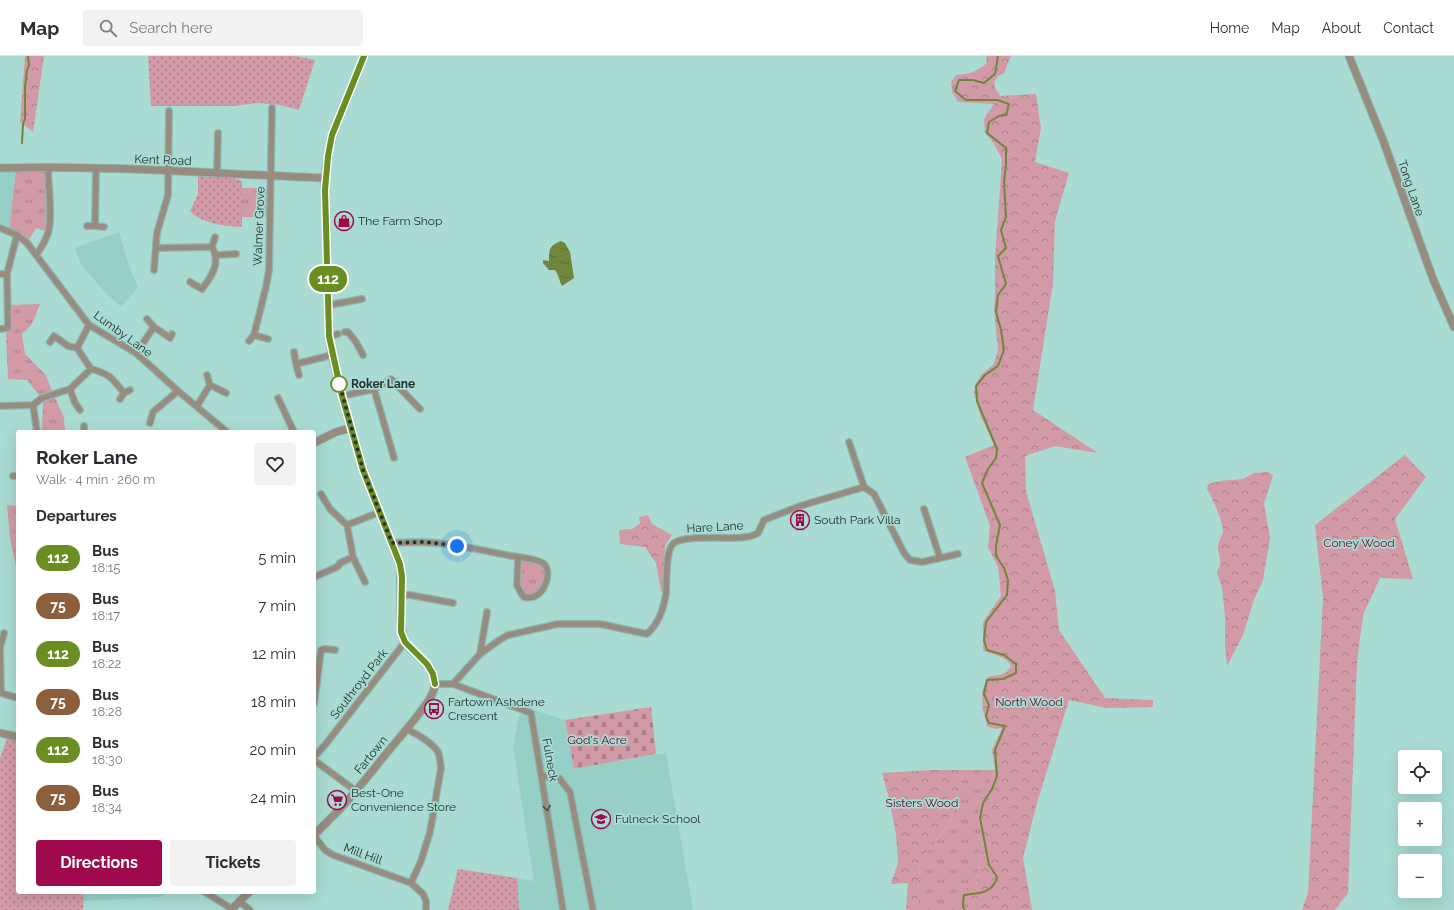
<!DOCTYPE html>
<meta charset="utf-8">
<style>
body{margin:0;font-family:Raleway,sans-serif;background:#f2f2f3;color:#2b2b33;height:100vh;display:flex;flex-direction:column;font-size:15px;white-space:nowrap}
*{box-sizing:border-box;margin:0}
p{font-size:13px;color:#7c7c81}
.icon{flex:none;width:22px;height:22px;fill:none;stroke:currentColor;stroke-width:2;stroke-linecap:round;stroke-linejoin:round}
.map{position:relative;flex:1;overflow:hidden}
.panel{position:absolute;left:16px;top:374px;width:300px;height:464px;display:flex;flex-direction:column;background:#fff;border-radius:4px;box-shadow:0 4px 16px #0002}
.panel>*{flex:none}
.badge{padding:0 8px;border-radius:13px;font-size:14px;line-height:26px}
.buttons{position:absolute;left:1398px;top:694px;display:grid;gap:8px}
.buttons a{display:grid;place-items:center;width:44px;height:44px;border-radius:4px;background:#fff;box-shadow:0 4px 16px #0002;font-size:20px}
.you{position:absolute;width:20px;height:20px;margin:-10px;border:3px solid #fff;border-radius:50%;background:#1a73e8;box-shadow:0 0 0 6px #1a73e833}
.map>.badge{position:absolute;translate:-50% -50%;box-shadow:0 0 0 2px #fff}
h2{padding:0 20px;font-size:15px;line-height:36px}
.round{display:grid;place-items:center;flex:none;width:42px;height:42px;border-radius:4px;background:#f2f2f3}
.summary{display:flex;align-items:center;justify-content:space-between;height:68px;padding:0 20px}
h1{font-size:19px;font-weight:700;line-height:30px}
.cta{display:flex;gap:8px;margin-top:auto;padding:8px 20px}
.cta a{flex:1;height:46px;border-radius:4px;background:#a1094d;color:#fff;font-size:16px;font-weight:700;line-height:46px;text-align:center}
.cta a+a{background:#f2f2f3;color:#2b2b33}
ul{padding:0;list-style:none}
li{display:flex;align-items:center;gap:12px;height:48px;padding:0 20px}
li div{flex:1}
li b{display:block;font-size:15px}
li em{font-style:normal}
li .badge{min-width:44px;font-weight:700;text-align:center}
header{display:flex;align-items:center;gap:24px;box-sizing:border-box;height:56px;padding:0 20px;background:#fff;border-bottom:1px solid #e1e1e2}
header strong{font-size:19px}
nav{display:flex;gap:22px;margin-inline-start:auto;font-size:14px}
.search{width:280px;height:36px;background:#f2f2f3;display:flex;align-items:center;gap:10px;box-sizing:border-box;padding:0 14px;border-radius:4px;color:#7c7c81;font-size:15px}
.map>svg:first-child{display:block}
.built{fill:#95cfc5}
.grass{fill:url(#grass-tufts)}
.forest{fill:url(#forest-crowns)}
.cemetery{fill:url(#cemetery-stones)}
.park{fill:url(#park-dots)}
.water{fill:url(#water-ripples)}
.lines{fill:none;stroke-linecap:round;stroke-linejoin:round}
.stream{stroke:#70863c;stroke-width:2}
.minor-casing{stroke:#8bb6af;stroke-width:8}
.tertiary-casing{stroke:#8bb6af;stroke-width:9}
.minor{stroke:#988b7f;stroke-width:5.5}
.tertiary{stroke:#988b7f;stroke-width:7}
.oneway{stroke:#454e48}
.line-casing{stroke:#fff;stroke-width:9}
.line{stroke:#6b8e23;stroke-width:6}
.walk{stroke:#213431;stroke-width:4;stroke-dasharray:0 7.2}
.stop-dot{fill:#fff;stroke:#6b8e23;stroke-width:2}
.labels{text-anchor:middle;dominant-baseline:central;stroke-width:3.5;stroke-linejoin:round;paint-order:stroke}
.street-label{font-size:12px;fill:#213431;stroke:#a9dbd2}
.poi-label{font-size:12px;fill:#213431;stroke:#a9dbd2;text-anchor:start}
.stop-label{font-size:12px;font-weight:bold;fill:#213431;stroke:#a9dbd2;text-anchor:start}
.park-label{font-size:12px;fill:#67002e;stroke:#a9dbd2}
</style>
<header>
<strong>Map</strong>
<div class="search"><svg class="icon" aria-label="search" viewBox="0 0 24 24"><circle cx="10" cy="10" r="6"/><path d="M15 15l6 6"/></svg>Search here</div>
<nav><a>Home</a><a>Map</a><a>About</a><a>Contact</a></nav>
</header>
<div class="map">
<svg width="1454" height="854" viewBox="0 0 1454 854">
<defs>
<pattern id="grass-tufts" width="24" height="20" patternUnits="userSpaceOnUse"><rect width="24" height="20" fill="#d29aa7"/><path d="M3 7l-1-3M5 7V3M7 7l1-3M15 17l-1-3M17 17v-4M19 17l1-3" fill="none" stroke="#aa7e89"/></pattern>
<pattern id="forest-crowns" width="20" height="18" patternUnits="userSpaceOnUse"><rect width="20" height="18" fill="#d29aa7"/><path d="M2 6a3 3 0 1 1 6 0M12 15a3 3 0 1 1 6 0" fill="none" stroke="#aa7e89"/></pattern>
<pattern id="cemetery-stones" width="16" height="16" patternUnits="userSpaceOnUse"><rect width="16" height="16" fill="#d29aa7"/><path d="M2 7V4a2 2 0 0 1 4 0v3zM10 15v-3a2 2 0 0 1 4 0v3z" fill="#aa7e89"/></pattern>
<pattern id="park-dots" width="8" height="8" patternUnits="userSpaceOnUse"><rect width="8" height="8" fill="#d29aa7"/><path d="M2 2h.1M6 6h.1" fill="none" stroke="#aa7e89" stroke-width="1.8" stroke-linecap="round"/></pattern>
<pattern id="water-ripples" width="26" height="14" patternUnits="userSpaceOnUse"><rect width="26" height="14" fill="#70863c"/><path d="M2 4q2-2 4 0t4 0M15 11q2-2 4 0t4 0" fill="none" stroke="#5c6e33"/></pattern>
</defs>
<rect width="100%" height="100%" fill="#a9dbd2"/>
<!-- built -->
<path class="built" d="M 0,112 L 16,112 L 9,176 L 0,172 Z
M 119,176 L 129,210 L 138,231 L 121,251 L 104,235 L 81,209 L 75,192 Z
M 521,650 L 565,664 L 574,713 L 666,697 L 693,854 L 448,854 L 458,813 L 534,825 L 513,690 Z
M 84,836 L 170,836 L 161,841 L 84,845 Z"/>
<!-- grass -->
<path class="grass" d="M 48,111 L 48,176 L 36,172 L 27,187 L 9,176 L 16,112 Z
M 242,132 L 267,132 L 266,161 L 242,161 Z
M 40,248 L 32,268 L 22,278 L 25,298 L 45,318 L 64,362 L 65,376 L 42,376 L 43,344 L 27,324 L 8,323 L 6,278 L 8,272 L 9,249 Z
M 7,449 L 18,450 L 18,520 L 10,482 Z
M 518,501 L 540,506 L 547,511 L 543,533 L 528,542 L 518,533 Z
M 964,714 L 995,714 L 982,744 L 979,759 L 983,792 L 976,830 L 961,846 L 961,854 L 917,854 L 920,805 L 951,765 Z"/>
<!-- forest -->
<path class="forest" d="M 25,0 L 44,0 L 33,76 L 20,66 Z
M 986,0 L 1011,0 L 1004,17 L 998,20 L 994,26 L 995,32 L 1000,40 L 1036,38 L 1041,72 L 1035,106 L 1069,117 L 1055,165 L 1053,227 L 1033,354 L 1098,397 L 1055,390 L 1025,400 L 1026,435 L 1055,535 L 1059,574 L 1105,642 L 1153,644 L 1153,651 L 1107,652 L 1069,644 L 1037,747 L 1023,802 L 1032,854 L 961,854 L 961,846 L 965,832 L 976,830 L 983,792 L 979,759 L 982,744 L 995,714 L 992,694 L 1002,672 L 995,673 L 987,670 L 983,655 L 982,637 L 987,621 C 996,619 1007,620 1011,610 C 1006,600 993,598 983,595 L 983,566 L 1001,540 L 998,511 L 988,491 L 990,470 L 965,401 L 994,389 L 979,356 L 974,336 L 977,326 L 982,318 L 994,308 L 998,294 L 994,254 L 995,237 L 995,202 L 1002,103 L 993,86 L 985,77 L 984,63 L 994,48 L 958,46 L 952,36 L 951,26 L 956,19 C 969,18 977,16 987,7 Z
M 1405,399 L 1426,421 L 1395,463 L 1413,523 L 1380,522 L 1363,559 L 1357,607 L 1348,837 L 1335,854 L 1302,854 L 1308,837 L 1323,542 L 1315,469 Z
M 1269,416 L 1273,420 L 1264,447 L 1270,482 L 1263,524 L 1254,544 L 1243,579 L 1227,610 L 1225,591 L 1225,561 L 1222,532 L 1217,516 C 1224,501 1217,501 1218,489 C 1219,483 1223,480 1223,474 C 1222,464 1212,441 1207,433 L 1208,428 L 1220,425 L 1243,423 L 1254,417 Z
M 648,459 L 652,468 L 672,479 L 665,489 L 663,535 L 661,536 L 656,507 L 645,491 L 620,488 L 619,474 L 632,473 L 640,468 L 639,461 Z
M 932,714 L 964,714 L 951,765 L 920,805 L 917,854 L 906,854 L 908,827 L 891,828 L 898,806 L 896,778 L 889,743 L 882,717 Z"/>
<!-- cemetery -->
<path class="cemetery" d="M 651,651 L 656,698 L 574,713 L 565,664 Z"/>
<!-- park -->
<path class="park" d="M 148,0 L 296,0 L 315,4 L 299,54 L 280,49 L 258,47 L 234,50 L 151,50 Z
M 198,116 L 223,118 L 242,125 L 242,171 C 226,170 201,168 190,155 L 198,138 Z
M 8,680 L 18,681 L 18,836 L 84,836 L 83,854 L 0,854 L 0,702 Z
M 458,813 L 517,822 L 519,854 L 448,854 Z"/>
<!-- water -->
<path class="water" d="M 561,185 L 565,187 L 570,196 L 574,222 L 562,230 C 559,225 559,219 555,214 L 549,214 L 543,207 L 543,204 L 549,205 C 549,193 549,190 561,185 Z"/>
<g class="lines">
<!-- stream -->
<path class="stream" d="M 22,87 L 23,68 L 25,63 L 25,31 L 27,14 L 29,9 L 28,0
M 964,854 L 963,848 L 964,839 C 978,837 993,838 997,821 L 989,809 L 980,762 L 983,747 L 992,733 L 997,720 L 995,694 L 1005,670 L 989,667 L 986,660 L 989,649 L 984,638 L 987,624 L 1003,623 L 1016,617 L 1016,608 L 1004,599 L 987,594 L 984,584 L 986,566 L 1007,539 L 1008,524 L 1004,512 L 996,500 L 996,490 L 1000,469 L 982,427 L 988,413 L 996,402 L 997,393 L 977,345 L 976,330 L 985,319 L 998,310 L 1004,294 L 1001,274 L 996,256 L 998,239 L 1006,228 L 998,200 L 1006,192 L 1001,174 L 1006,161 L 1004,126 L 1006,108 L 1006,92 L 987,77 L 989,66 L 999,60 L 1006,59 L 1009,48 L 997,44 L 966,44 L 955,35 L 959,24 L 973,24 L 984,27 L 995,18 L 998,0"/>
<!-- minor casing -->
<g class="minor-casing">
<path id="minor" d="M 217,118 L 218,77
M 87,170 L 95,170 L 96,113
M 95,170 L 104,171
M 0,172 L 17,179 L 27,187 L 89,269 L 136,297 L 178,335 L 227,376
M 212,191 L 215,181
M 156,192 L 212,191 C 221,207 212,220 202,233 L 190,226
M 36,199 C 41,192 46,185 48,177 C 53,161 48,129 48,111
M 216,199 L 236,198
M 154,214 L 157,177 L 168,139 L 169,55
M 0,218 L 7,218
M 329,249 L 362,243
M 147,263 L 154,271
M 89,269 L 77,292 L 91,313 C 110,318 112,322 124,337 L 120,343
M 0,273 L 8,272 L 7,218 L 17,179
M 345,276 L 348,276 L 356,286 L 363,299
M 254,279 L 268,283
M 329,280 L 338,278
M 249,285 L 254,279 L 266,231 L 269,214 L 272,52
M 50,286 L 54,280 L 68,290 L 77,292
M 294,296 L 296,308
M 136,297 L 154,271 L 170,282 L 172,278
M 207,319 L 210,329
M 299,319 L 296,308 L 332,299
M 70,333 L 75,347 L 80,354
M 374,333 L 394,402
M 124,337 L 130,334
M 342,340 L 374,333 L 391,323 L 420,353
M 278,342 L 294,376
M 33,349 L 37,376
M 0,350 L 33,349 L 42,342 L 70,333 L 91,313
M 197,350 L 210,329 L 226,337
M 150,367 L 153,356 L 178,335
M 84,370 L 84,376
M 849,386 L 864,431
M 13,420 L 18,420
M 864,431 L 874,438 L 904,497 L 910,504 L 922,506 L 958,498
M 321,438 L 330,453 L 347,469 L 353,501 L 365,526
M 924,453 L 940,502
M 347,469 L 380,456
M 392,487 C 410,486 427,485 445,488 C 467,491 489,495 511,500 C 520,501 538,503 544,508 C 553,516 544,546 524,541 L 521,537 L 517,529 L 518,501
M 314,521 L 337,511 L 340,507 L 353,501
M 402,539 L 410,539 L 453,547
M 0,588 L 1,637 L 18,642
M 1,588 L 4,577
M 480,598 L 487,556
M 435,628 L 453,628 L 531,657 L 563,854
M 453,628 L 480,598 L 498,585 L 508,579 L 558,568 L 600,568 L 647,578 C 658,568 664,552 666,537 C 667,526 665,493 674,487 C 687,478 729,484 746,481 C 750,481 754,479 758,477 L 764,464 L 800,450 L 864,431
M 314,648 L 321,594 L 325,593 L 335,594
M 407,673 C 416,678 432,686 438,696 C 440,701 440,706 441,712 L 430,776 L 421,805 L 411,827
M 314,701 L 325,689 L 405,586
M 314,704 L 356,735
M 542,720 L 559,722 L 570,736 L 593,854
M 314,780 L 325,794 L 333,799 L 411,827 L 423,838 L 426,845 L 426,854
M 205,836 L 232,853
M 239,845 L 250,854"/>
</g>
<!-- tertiary casing -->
<g class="tertiary-casing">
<path id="tertiary" d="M 1349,0 L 1383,84 L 1433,223 L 1454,271
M 0,112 C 108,109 217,118 325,122
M 314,387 L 336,376 L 351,372
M 0,677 L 18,681
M 314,779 C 322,771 330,763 338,755 C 355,737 370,718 385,699 C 400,681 416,663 429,644 C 432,639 435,633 435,627 C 435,608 414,600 405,586 C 398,575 402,525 400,508 L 363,414 L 342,340 L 332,299 L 329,280 L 325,134 L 326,111 L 332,79 L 364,0
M 231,854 L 249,836"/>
</g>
<!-- minor -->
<use href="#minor" class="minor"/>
<!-- tertiary -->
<use href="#tertiary" class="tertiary"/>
</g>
<!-- one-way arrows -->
<defs><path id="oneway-chevron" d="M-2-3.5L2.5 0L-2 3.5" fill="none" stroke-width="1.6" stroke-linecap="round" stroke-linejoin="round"/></defs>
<use class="oneway" href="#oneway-chevron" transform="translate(547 752) rotate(81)"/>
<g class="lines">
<!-- line casing -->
<g class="line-casing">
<path id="line" d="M 364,0 L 332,79 L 328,100 L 325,134 L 329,280 L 342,340 L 363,414 L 400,508 L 402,521 L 401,576 L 405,586 L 427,608 L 433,618 L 435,628"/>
</g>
<!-- line -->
<use href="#line" class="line"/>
<!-- walk -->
<path class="walk" d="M 339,328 L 339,326 L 363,414 L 392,487 L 426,486 L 457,490"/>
</g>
<!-- icons -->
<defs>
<g id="shop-ring" transform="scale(1)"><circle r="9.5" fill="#a9dbd2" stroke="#a1094d" stroke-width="1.5"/><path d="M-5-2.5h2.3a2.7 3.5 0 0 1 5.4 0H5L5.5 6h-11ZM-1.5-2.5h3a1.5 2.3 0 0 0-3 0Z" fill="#a1094d"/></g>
<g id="building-ring" transform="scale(1)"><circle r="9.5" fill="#a9dbd2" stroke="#a1094d" stroke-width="1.5"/><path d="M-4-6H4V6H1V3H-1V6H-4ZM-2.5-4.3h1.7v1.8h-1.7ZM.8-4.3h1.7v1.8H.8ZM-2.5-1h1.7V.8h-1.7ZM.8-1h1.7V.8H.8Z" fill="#a1094d"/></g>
<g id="bus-ring" transform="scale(1)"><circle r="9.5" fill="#a9dbd2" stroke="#a1094d" stroke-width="1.5"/><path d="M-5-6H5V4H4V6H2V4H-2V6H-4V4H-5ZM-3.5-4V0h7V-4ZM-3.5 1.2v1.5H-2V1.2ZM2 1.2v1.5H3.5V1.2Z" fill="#a1094d"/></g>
<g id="supermarket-ring" transform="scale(1)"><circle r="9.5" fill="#a9dbd2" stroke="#a1094d" stroke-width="1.5"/><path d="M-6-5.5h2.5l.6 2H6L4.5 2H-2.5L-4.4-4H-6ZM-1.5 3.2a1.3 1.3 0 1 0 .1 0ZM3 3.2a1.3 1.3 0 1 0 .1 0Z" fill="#a1094d"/></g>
<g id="school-ring" transform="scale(1)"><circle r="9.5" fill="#a9dbd2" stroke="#a1094d" stroke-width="1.5"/><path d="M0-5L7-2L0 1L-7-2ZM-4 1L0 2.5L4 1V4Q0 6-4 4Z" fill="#a1094d"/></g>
</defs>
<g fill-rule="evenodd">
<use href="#shop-ring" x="344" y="165"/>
<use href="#building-ring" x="800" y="464"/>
<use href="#bus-ring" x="434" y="653"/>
<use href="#supermarket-ring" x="337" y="744"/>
<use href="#school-ring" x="601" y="763"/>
</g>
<!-- markers -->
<circle class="stop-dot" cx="339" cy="328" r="8"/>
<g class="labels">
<!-- street labels -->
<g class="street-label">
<text transform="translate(163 104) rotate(2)">Kent Road</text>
<text transform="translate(1411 132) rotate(71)">Tong Lane</text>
<text transform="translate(259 170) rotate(-88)">Walmer Grove</text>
<text transform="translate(123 278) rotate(36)">Lumby Lane</text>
<text transform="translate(715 471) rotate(-3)">Hare Lane</text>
<text transform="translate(359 628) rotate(-52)">Southroyd Park</text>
<text transform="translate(371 699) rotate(-51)">Fartown</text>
<text transform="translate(550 704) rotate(80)">Fulneck</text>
<text transform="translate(363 798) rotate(20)">Mill Hill</text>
</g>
<!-- poi labels -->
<g class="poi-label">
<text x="358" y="165">The Farm Shop</text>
<text x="814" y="464">South Park Villa</text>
<text x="448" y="646">Fartown Ashdene<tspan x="448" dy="14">Crescent</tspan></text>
<text x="351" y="737">Best-One<tspan x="351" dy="14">Convenience Store</tspan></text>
<text x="615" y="763">Fulneck School</text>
</g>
<!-- stop labels -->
<g class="stop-label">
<text x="351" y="328">Roker Lane</text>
</g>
<!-- park labels -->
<g class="park-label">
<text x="1359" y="487">Coney Wood</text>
<text x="1029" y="646">North Wood</text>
<text x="597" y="684">God's Acre</text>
<text x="922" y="747">Sisters Wood</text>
</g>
</g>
</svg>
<div class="buttons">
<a><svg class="icon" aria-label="locate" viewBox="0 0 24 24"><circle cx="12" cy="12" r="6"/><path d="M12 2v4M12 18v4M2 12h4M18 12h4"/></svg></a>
<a>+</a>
<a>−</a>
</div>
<div class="you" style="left:457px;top:490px"></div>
<b class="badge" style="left:328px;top:223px;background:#6b8e23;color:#fff">112</b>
<section class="panel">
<div class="summary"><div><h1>Roker Lane</h1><p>Walk · 4 min · 260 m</p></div><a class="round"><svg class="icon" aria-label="heart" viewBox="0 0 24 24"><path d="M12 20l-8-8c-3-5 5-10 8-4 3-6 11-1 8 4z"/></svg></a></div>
<h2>Departures</h2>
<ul>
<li><span class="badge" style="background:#6b8e23;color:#fff">112</span><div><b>Bus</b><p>18:15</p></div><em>5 min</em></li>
<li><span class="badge" style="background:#8b5e3c;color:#fff">75</span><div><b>Bus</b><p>18:17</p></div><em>7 min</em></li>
<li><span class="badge" style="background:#6b8e23;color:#fff">112</span><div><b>Bus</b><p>18:22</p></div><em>12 min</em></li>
<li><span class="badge" style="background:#8b5e3c;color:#fff">75</span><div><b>Bus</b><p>18:28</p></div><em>18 min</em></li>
<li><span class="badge" style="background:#6b8e23;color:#fff">112</span><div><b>Bus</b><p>18:30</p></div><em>20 min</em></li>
<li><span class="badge" style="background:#8b5e3c;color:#fff">75</span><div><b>Bus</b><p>18:34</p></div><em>24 min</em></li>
</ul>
<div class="cta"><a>Directions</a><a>Tickets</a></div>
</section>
</div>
